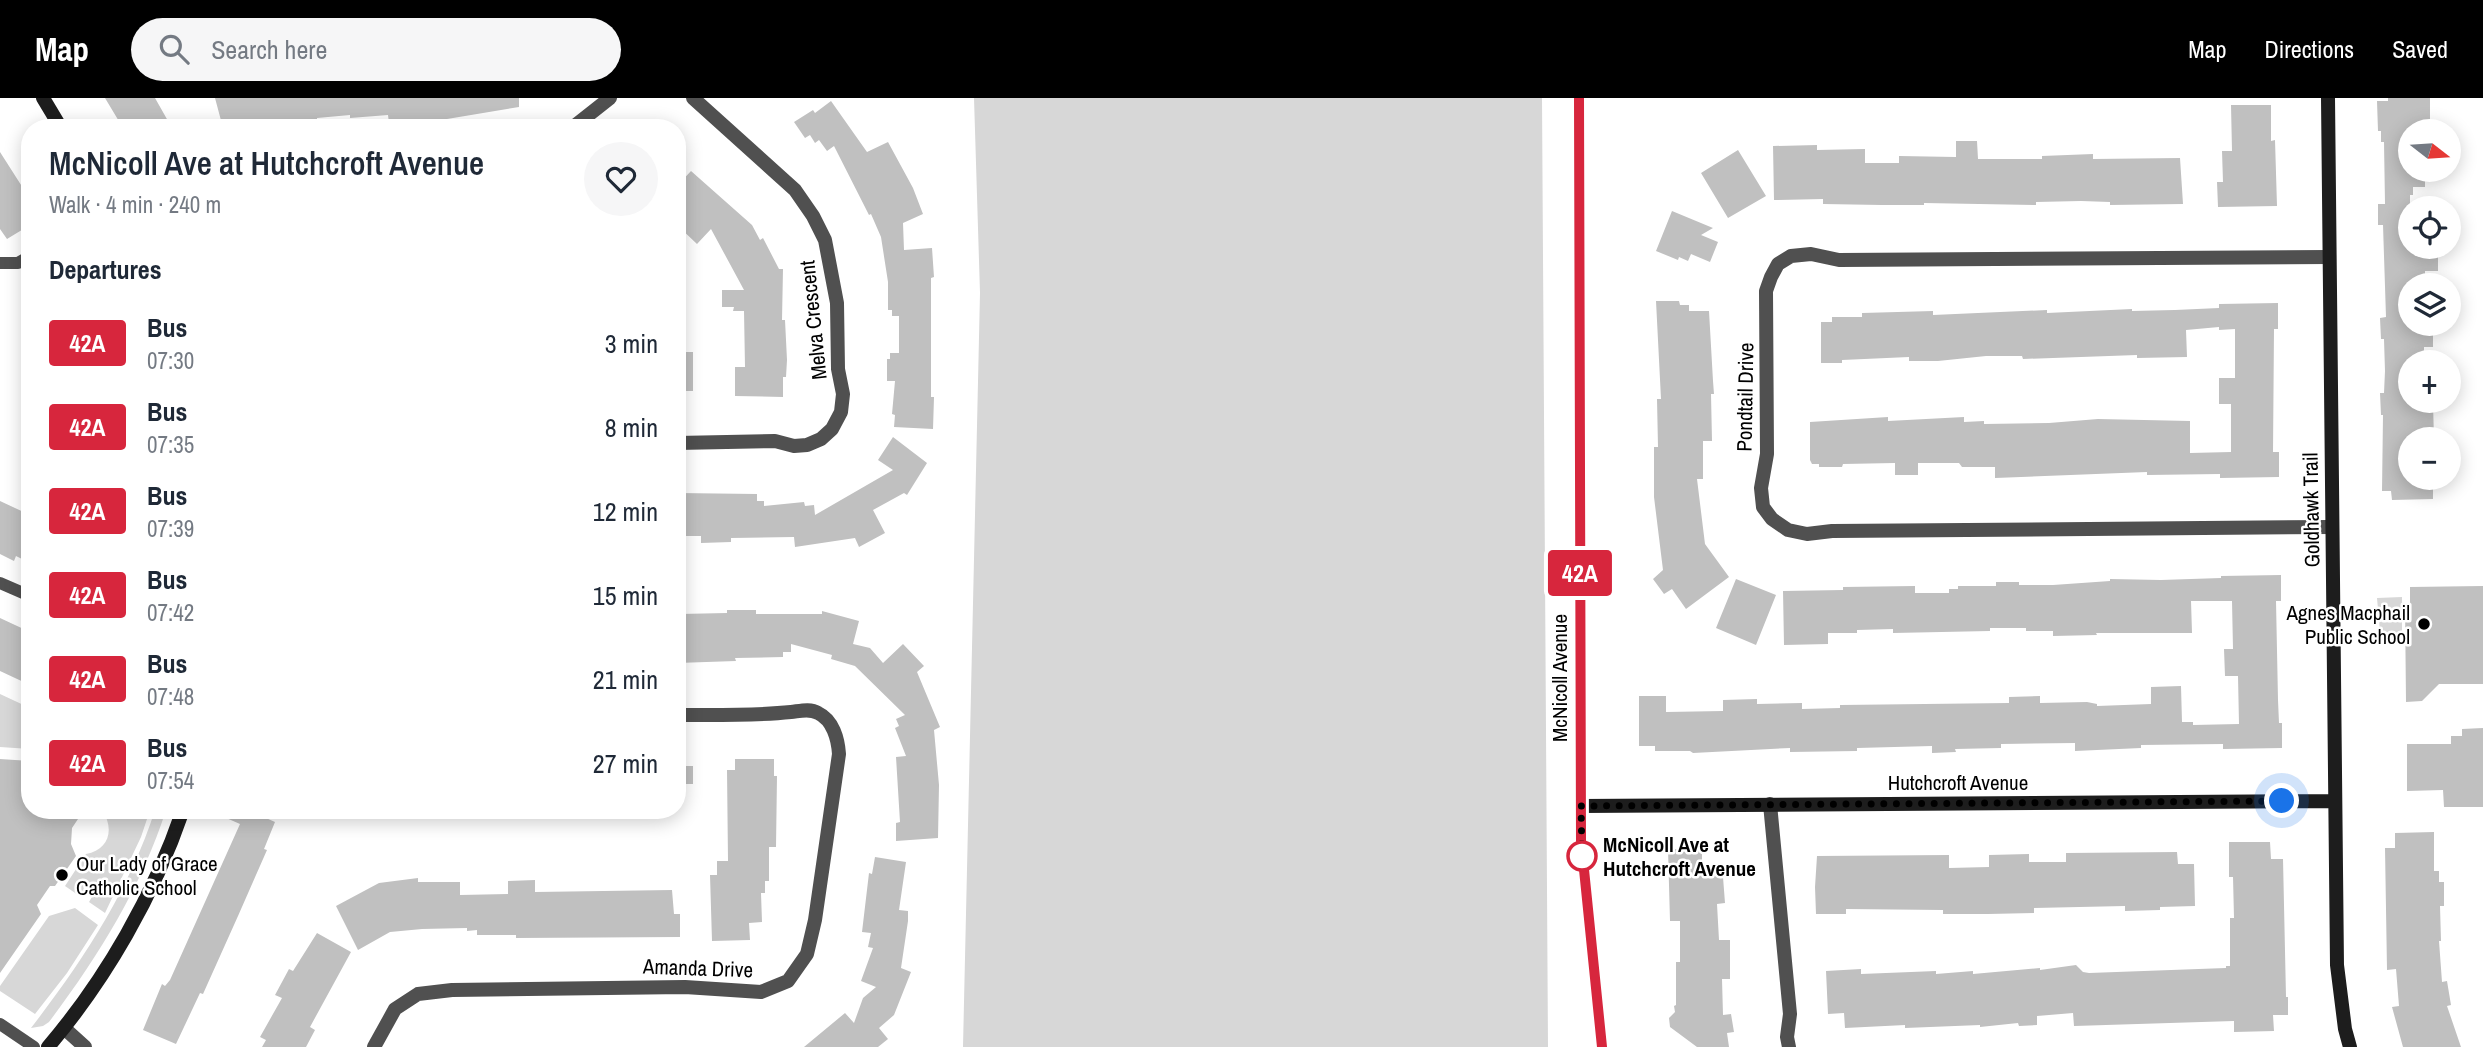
<!DOCTYPE html>
<meta charset="utf-8">
<style>
body{margin:0;font-family:"Archivo Narrow",sans-serif;background:#f6f6f7;color:#1f2937;height:100vh;display:flex;flex-direction:column;font-size:26px;white-space:nowrap}
*{box-sizing:border-box;margin:0}
p{font-size:23px;color:#747a83}
.icon{flex:none;width:38px;height:38px;fill:none;stroke:currentColor;stroke-width:2;stroke-linecap:round;stroke-linejoin:round}
.map{position:relative;flex:1;overflow:hidden}
.panel{position:absolute;left:21px;top:21px;width:665px;height:700px;display:flex;flex-direction:column;background:#fff;border-radius:28px;box-shadow:0 4px 18px #0003}
.panel>*{flex:none}
.badge{padding:0 14px;border-radius:5px;font-size:24px;line-height:46px}
.needle{width:46px;rotate:107deg}
.fabs{position:absolute;left:2398px;top:21px;display:grid;gap:14px}
.fabs a{display:grid;place-items:center;width:63px;height:63px;border-radius:50%;background:#fff;box-shadow:0 4px 18px #0003;font-size:35px}
.you{position:absolute;width:35px;height:35px;margin:-18px;border:5px solid #fff;border-radius:50%;background:#1a73e8;box-shadow:0 0 0 10px #1a73e833}
.map>.badge{position:absolute;translate:-50% -50%;box-shadow:0 0 0 4px #fff}
h2{padding:0 28px;font-size:26px;line-height:63px}
.round{display:grid;place-items:center;flex:none;width:74px;height:74px;border-radius:37px;background:#f6f6f7}
.head{display:flex;align-items:center;justify-content:space-between;height:119px;padding:0 28px}
h1{font-size:33px;font-weight:600;line-height:52px}
ul{padding:0;list-style:none}
li{display:flex;align-items:center;gap:21px;height:84px;padding:0 28px}
li div{flex:1}
li b{display:block;font-size:26px}
li em{font-style:normal}
li .badge{min-width:77px;font-weight:700;text-align:center}
header{display:flex;align-items:center;gap:42px;box-sizing:border-box;height:98px;padding:0 35px;background:#000;color:#fff}
header strong{font-size:33px}
nav{display:flex;gap:38px;margin-inline-start:auto;font-size:24px}
.search{width:490px;height:63px;background:#f6f6f7;display:flex;align-items:center;gap:18px;box-sizing:border-box;padding:0 24px;border-radius:38px;color:#747a83;font-size:26px}
.map>svg:first-child{display:block}
.green{fill:#d7d7d7}
.building{fill:#c0c0c0}
.lines{fill:none;stroke-linecap:round;stroke-linejoin:round}
.lane{stroke:#505050;stroke-width:12}
.street{stroke:#505050;stroke-width:14}
.secondary{stroke:#1d1d1d;stroke-width:14}
.line-casing{stroke:#fff;stroke-width:16}
.line{stroke:#d7263d;stroke-width:10}
.walk{stroke:#000;stroke-width:7;stroke-dasharray:0 12.6}
.poi-dot{fill:#000;stroke:#fff;stroke-width:2.5}
.stop-dot{fill:#fff;stroke:#d7263d;stroke-width:3.5}
.labels{text-anchor:middle;dominant-baseline:central;stroke-width:5;stroke-linejoin:round;paint-order:stroke}
.street-label{font-size:21px;fill:#000;stroke:#fff}
.poi-label{font-size:21px;fill:#000;stroke:#fff;text-anchor:end}
.stop-label{font-size:21px;font-weight:bold;fill:#000;stroke:#fff;text-anchor:start}
</style>
<header>
<strong>Map</strong>
<div class="search"><svg class="icon" aria-label="search" viewBox="0 0 24 24"><circle cx="10" cy="10" r="6"/><path d="M15 15l6 6"/></svg>Search here</div>
<nav><a>Map</a><a>Directions</a><a>Saved</a></nav>
</header>
<div class="map">
<svg width="2483" height="949" viewBox="0 0 2483 949">
<rect width="100%" height="100%" fill="#fff"/>
<!-- green -->
<path class="green" d="M 974,0 L 1542,0 L 1548,949 L 963,949 L 980,195 Z
M 2402,499 L 2402,546 L 2391,543 L 2380,534 L 2377,500 Z
M 0,596 L 30,610 L 30,651 L 0,649 Z
M 102,712 L 150,712 L 141,739 L 105,815 L 89,804 L 92,799 L 84,794 L 81,799 L 65,788 L 86,756 C 109,752 115,731 102,712 Z
M 155,712 L 166,712 C 141,790 98,859 49,924 L 43,928 L 31,930 C 82,864 129,793 155,712 Z
M 75,810 L 98,827 L 67,875 L 35,916 L 0,893 L 0,888 L 49,818 Z"/>
<!-- building -->
<path class="building" d="M 105,0 L 155,0 L 172,30 L 123,30 Z
M 215,0 L 519,0 L 519,9 L 447,21 L 447,24 L 428,26 L 428,22 L 389,25 L 388,17 L 350,20 L 350,17 L 317,20 L 317,22 L 274,30 L 223,30 Z
M 2388,0 L 2430,0 L 2430,33 L 2410,33 L 2410,72 L 2425,72 L 2425,89 L 2413,89 L 2413,97 L 2410,97 L 2410,149 L 2438,149 L 2438,173 L 2425,173 L 2425,187 L 2410,187 L 2410,229 L 2433,228 L 2433,249 L 2424,249 L 2424,264 L 2410,264 L 2410,305 L 2433,305 L 2434,341 L 2410,341 L 2410,382 L 2433,381 L 2433,401 L 2392,402 L 2391,393 L 2382,393 L 2383,317 L 2381,317 L 2380,295 L 2384,295 L 2385,273 L 2384,241 L 2381,241 L 2380,220 L 2386,219 L 2383,127 L 2378,127 L 2378,106 L 2385,106 L 2384,44 L 2381,44 L 2381,33 L 2378,33 L 2377,3 L 2388,3 Z
M 831,3 L 867,54 L 888,44 L 913,90 L 923,116 L 903,125 L 904,152 L 932,150 L 934,179 L 931,180 L 931,299 L 934,299 L 933,331 L 894,329 L 895,317 L 892,316 L 895,283 L 887,283 L 887,261 L 890,261 L 890,255 L 899,255 L 899,218 L 892,218 L 892,212 L 888,212 L 888,184 L 881,139 L 871,116 L 869,117 L 834,48 L 827,53 L 819,42 L 815,45 L 810,37 L 805,40 L 794,24 L 813,12 L 815,15 Z
M 2231,7 L 2271,7 L 2271,43 L 2275,42 L 2277,108 L 2218,109 L 2217,84 L 2223,84 L 2222,53 L 2232,53 Z
M 1956,43 L 1977,43 L 1978,61 L 2042,61 L 2042,58 L 2093,56 L 2093,61 L 2180,60 L 2183,106 L 2110,107 L 2110,104 L 2081,103 L 2036,104 L 2036,107 L 1924,105 L 1924,107 L 1882,107 L 1823,106 L 1823,101 L 1774,102 L 1773,48 L 1817,47 L 1817,52 L 1865,51 L 1865,65 L 1899,65 L 1899,58 L 1956,59 Z
M 1738,52 L 1766,98 L 1728,120 L 1701,75 Z
M 0,54 L 30,101 L 30,127 L 7,141 L 0,131 Z
M 691,73 L 752,127 L 760,142 L 763,140 L 779,171 L 783,171 L 782,222 L 785,222 L 787,262 L 786,279 L 783,279 L 783,299 L 735,298 L 735,269 L 745,269 L 744,213 L 733,213 L 734,209 L 722,209 L 722,192 L 744,192 L 711,131 L 697,146 L 677,127 L 677,88 Z
M 1672,113 L 1713,130 L 1701,137 L 1718,144 L 1710,164 L 1691,156 L 1688,163 L 1679,159 L 1678,162 L 1656,153 Z
M 1656,203 L 1679,203 L 1680,207 L 1689,207 L 1689,213 L 1709,213 L 1713,283 L 1714,296 L 1711,296 L 1712,343 L 1703,343 L 1703,381 L 1697,381 L 1705,446 L 1729,479 L 1686,511 L 1672,491 L 1664,496 L 1653,481 L 1663,472 L 1654,399 L 1654,349 L 1658,349 L 1657,301 L 1661,301 Z
M 2278,205 L 2278,231 L 2274,231 L 2273,354 L 2279,354 L 2279,379 L 2220,380 L 2220,376 L 2147,377 L 2147,374 L 1995,380 L 1995,369 L 1962,369 L 1959,365 L 1918,365 L 1918,377 L 1895,377 L 1895,365 L 1843,366 L 1842,369 L 1819,369 L 1819,366 L 1812,366 L 1810,362 L 1810,324 L 1888,319 L 1888,323 L 1964,319 L 1964,324 L 1984,323 L 1984,326 L 2049,325 L 2098,321 L 2190,323 L 2190,355 L 2231,354 L 2231,306 L 2219,306 L 2219,280 L 2235,280 L 2235,231 L 2219,232 L 2219,229 L 2186,232 L 2187,259 L 2137,260 L 2137,257 L 2023,261 L 2022,258 L 1986,258 L 1938,263 L 1909,263 L 1909,259 L 1842,262 L 1842,265 L 1821,265 L 1821,224 L 1832,224 L 1832,219 L 1862,219 L 1862,215 L 1933,213 L 1933,217 L 2047,212 L 2047,215 L 2132,211 L 2132,213 L 2175,212 L 2219,210 L 2219,206 Z
M 677,254 L 693,254 L 693,293 L 677,293 Z
M 893,339 L 927,365 L 907,397 L 904,395 L 873,412 L 885,435 L 859,449 L 855,440 L 795,449 L 794,439 L 731,440 L 731,444 L 701,445 L 701,438 L 677,438 L 677,395 L 757,396 L 757,403 L 764,403 L 764,408 L 804,404 L 805,408 L 814,407 L 815,417 L 893,372 L 878,362 Z
M 0,403 L 30,417 L 30,465 L 16,458 L 14,463 L 0,456 Z
M 2281,477 L 2281,503 L 2276,503 L 2278,602 L 2279,625 L 2282,625 L 2282,650 L 2223,651 L 2223,646 L 2141,647 L 2141,650 L 2075,653 L 2075,645 L 2001,646 L 2001,650 L 1955,651 L 1956,654 L 1932,655 L 1932,648 L 1857,650 L 1857,653 L 1790,654 L 1790,650 L 1693,655 L 1690,653 L 1655,653 L 1655,648 L 1639,648 L 1639,598 L 1666,598 L 1666,614 L 1723,613 L 1723,602 L 1757,601 L 1757,606 L 1802,605 L 1802,611 L 1840,610 L 1840,607 L 2009,605 L 2009,599 L 2040,598 L 2040,605 L 2087,604 L 2097,606 L 2097,608 L 2151,606 L 2151,589 L 2181,588 L 2182,624 L 2193,624 L 2193,627 L 2239,626 L 2238,578 L 2225,578 L 2224,551 L 2233,551 L 2232,503 L 2191,503 L 2192,535 L 2096,535 L 2097,537 L 2053,538 L 2053,533 L 2026,533 L 2026,530 L 1990,530 L 1990,533 L 1893,535 L 1893,531 L 1857,532 L 1857,535 L 1828,535 L 1828,546 L 1784,547 L 1783,493 L 1843,492 L 1843,489 L 1915,488 L 1915,495 L 1949,495 L 1949,491 L 1958,491 L 1958,488 L 1996,488 L 1996,484 L 2019,484 L 2019,487 L 2053,487 L 2110,483 L 2110,481 L 2161,482 L 2221,480 L 2221,478 Z
M 1736,481 L 1776,497 L 1756,547 L 1716,530 Z
M 2483,488 L 2483,586 L 2439,586 L 2422,603 L 2406,604 L 2405,506 L 2410,506 L 2410,489 Z
M 727,512 L 756,512 L 756,516 L 822,516 L 822,513 L 859,523 L 853,546 L 870,550 L 883,565 L 903,546 L 924,568 L 917,574 L 940,629 L 934,632 L 939,687 L 938,740 L 896,743 L 896,725 L 900,724 L 896,659 L 906,658 L 895,630 L 899,628 L 896,621 L 905,617 L 855,568 L 831,561 L 832,557 L 791,546 L 791,554 L 783,554 L 783,559 L 735,560 L 736,563 L 677,565 L 680,516 L 727,515 Z
M 0,520 L 30,534 L 30,587 L 0,573 Z
M 2483,630 L 2483,709 L 2444,709 L 2443,692 L 2407,693 L 2407,646 L 2451,646 L 2451,638 L 2462,638 L 2462,631 Z
M 0,661 L 30,663 L 30,712 L 84,712 L 72,730 L 71,746 L 76,758 L 55,788 L 50,788 L 37,807 L 41,816 L 0,875 Z
M 735,661 L 774,661 L 774,678 L 777,678 L 776,749 L 769,749 L 769,783 L 765,783 L 765,795 L 761,795 L 762,824 L 749,825 L 750,842 L 712,843 L 710,777 L 717,777 L 717,763 L 728,763 L 727,672 L 735,672 Z
M 677,668 L 693,668 L 693,686 L 677,686 Z
M 208,712 L 270,712 L 266,720 L 275,724 L 264,751 L 267,752 L 238,818 L 203,896 L 200,895 L 176,946 L 143,932 L 162,886 L 165,888 L 170,882 L 240,726 Z
M 2434,734 L 2434,773 L 2439,773 L 2439,784 L 2444,784 L 2444,808 L 2440,808 L 2441,843 L 2439,843 L 2442,884 L 2447,883 L 2451,907 L 2447,908 L 2461,949 L 2403,949 L 2392,909 L 2399,908 L 2396,871 L 2387,872 L 2385,750 L 2395,750 L 2395,735 Z
M 2229,744 L 2270,744 L 2271,761 L 2283,761 L 2286,899 L 2288,899 L 2288,917 L 2273,917 L 2274,933 L 2234,934 L 2234,923 L 2074,928 L 2073,915 L 2037,918 L 2037,927 L 2019,928 L 2018,925 L 1980,929 L 1980,927 L 1905,930 L 1905,927 L 1845,930 L 1844,915 L 1828,916 L 1826,873 L 1861,871 L 1861,876 L 1936,873 L 1936,876 L 1973,873 L 1973,876 L 2040,870 L 2040,872 L 2076,867 L 2083,874 L 2089,875 L 2226,870 L 2226,868 L 2230,868 L 2230,820 L 2234,820 L 2233,779 L 2229,779 Z
M 1668,751 L 1702,751 L 1702,766 L 1722,766 L 1725,805 L 1717,806 L 1719,842 L 1730,842 L 1730,881 L 1722,881 L 1723,917 L 1731,916 L 1734,934 L 1727,935 L 1729,949 L 1697,949 L 1670,929 L 1669,920 L 1675,914 L 1674,908 L 1676,907 L 1676,864 L 1680,864 L 1680,823 L 1670,823 Z
M 2177,754 L 2178,766 L 2194,766 L 2195,808 L 2160,809 L 2160,812 L 2125,813 L 2125,808 L 2034,810 L 2034,815 L 1988,816 L 1943,816 L 1943,812 L 1846,811 L 1846,816 L 1816,816 L 1815,789 L 1817,758 L 1949,757 L 1949,770 L 1989,769 L 1989,757 L 2029,756 L 2029,764 L 2066,764 L 2066,755 Z
M 875,759 L 906,764 L 899,812 L 908,813 L 908,823 L 901,870 L 911,874 L 894,917 L 879,930 L 888,941 L 878,949 L 804,949 L 845,915 L 854,925 L 863,900 L 876,889 L 861,883 L 873,850 L 868,849 L 871,835 L 862,834 L 869,775 L 872,776 Z
M 418,780 L 418,784 L 460,784 L 460,797 L 508,796 L 508,783 L 535,782 L 535,794 L 672,792 L 674,816 L 680,816 L 680,839 L 516,840 L 516,837 L 477,837 L 477,832 L 467,833 L 467,830 L 422,831 L 390,834 L 358,852 L 336,808 L 379,785 Z
M 317,835 L 351,854 L 310,929 L 315,932 L 306,949 L 262,949 L 266,942 L 260,939 L 282,900 L 275,897 L 289,871 L 293,873 Z"/>
<g class="lines">
<!-- lane -->
<path class="lane" d="M 0,165 L 18,165 L 30,158
M 0,485 L 30,498
M 0,926 L 34,949"/>
<!-- street -->
<path class="street" d="M 572,30 L 610,0
M 2329,159 L 1839,162 L 1811,156 L 1791,158 L 1778,166 L 1771,179 L 1766,193 L 1767,356 L 1761,390 L 1763,409 L 1772,421 L 1788,432 L 1807,436 L 1832,433 L 2332,429
M 677,345 L 775,343 L 794,348 L 807,347 L 821,341 L 832,331 L 841,314 L 843,296 L 838,271 L 837,205 L 825,142 L 813,118 L 795,92 L 693,0
M 1770,706 L 1790,916 L 1787,939 L 1789,949
M 64,930 L 85,949
M 374,949 L 395,911 L 418,896 L 452,892 L 685,889 L 761,894 L 788,883 L 807,856 L 815,822 L 839,656 C 838,641 833,622 818,615 C 810,610 800,613 791,614 C 753,618 716,617 677,617"/>
<!-- secondary -->
<path class="secondary" d="M 43,0 L 61,30
M 1579,0 L 1581,742 L 1602,949
M 2328,0 L 2337,867 L 2345,931 L 2350,949
M 1581,708 L 2335,703
M 48,949 C 106,881 154,797 183,712"/>
</g>
<g class="lines">
<!-- line casing -->
<g class="line-casing">
<path id="line" d="M 1579,0 L 1581,742 L 1602,949"/>
</g>
<!-- line -->
<use href="#line" class="line"/>
<!-- walk -->
<path class="walk" d="M 1582,758 L 1581,708 L 2282,703"/>
</g>
<!-- markers -->
<g class="poi-dot">
<circle cx="2424" cy="526" r="7"/>
<circle cx="62" cy="777" r="7"/>
</g>
<circle class="stop-dot" cx="1582" cy="758" r="14"/>
<g class="labels">
<!-- street labels -->
<g class="street-label">
<text transform="translate(813 222) rotate(-96)">Melva Crescent</text>
<text transform="translate(1745 299) rotate(-89)">Pondtail Drive</text>
<text transform="translate(2311 412) rotate(-91)">Goldhawk Trail</text>
<text transform="translate(1559 580) rotate(-90)">McNicoll Avenue</text>
<text x="1958" y="684">Hutchcroft Avenue</text>
<text transform="translate(698 870) rotate(2)">Amanda Drive</text>
</g>
<!-- poi labels -->
<g class="poi-label">
<text x="2410" y="514">Agnes Macphail<tspan x="2410" dy="24">Public School</tspan></text>
<text x="76" y="765" text-anchor="start">Our Lady of Grace<tspan x="76" dy="24">Catholic School</tspan></text>
</g>
<!-- stop labels -->
<g class="stop-label">
<text x="1603" y="746">McNicoll Ave at<tspan x="1603" dy="24">Hutchcroft Avenue</tspan></text>
</g>
</g>
</svg>
<div class="fabs">
<a><svg class="needle" viewBox="-14 -14 28 28"><path d="M0-13l5 13h-10z" fill="#e53935"/><path d="M0 13l5-13h-10z" fill="#747a83"/></svg></a>
<a><svg class="icon" aria-label="locate" viewBox="0 0 24 24"><circle cx="12" cy="12" r="6"/><path d="M12 2v4M12 18v4M2 12h4M18 12h4"/></svg></a>
<a><svg class="icon" aria-label="layers" viewBox="0 0 24 24"><path d="M12 4l9 5-9 5-9-5zM3 14l9 5 9-5"/></svg></a>
<a>+</a>
<a>−</a>
</div>
<div class="you" style="left:2282px;top:703px"></div>
<b class="badge" style="left:1580px;top:475px;background:#d7263d;color:#fff">42A</b>
<section class="panel">
<div class="head"><div><h1>McNicoll Ave at Hutchcroft Avenue</h1><p>Walk · 4 min · 240 m</p></div><a class="round"><svg class="icon" aria-label="heart" viewBox="0 0 24 24"><path d="M12 20l-8-8c-3-5 5-10 8-4 3-6 11-1 8 4z"/></svg></a></div>
<h2>Departures</h2>
<ul>
<li><span class="badge" style="background:#d7263d;color:#fff">42A</span><div><b>Bus</b><p>07:30</p></div><em>3 min</em></li>
<li><span class="badge" style="background:#d7263d;color:#fff">42A</span><div><b>Bus</b><p>07:35</p></div><em>8 min</em></li>
<li><span class="badge" style="background:#d7263d;color:#fff">42A</span><div><b>Bus</b><p>07:39</p></div><em>12 min</em></li>
<li><span class="badge" style="background:#d7263d;color:#fff">42A</span><div><b>Bus</b><p>07:42</p></div><em>15 min</em></li>
<li><span class="badge" style="background:#d7263d;color:#fff">42A</span><div><b>Bus</b><p>07:48</p></div><em>21 min</em></li>
<li><span class="badge" style="background:#d7263d;color:#fff">42A</span><div><b>Bus</b><p>07:54</p></div><em>27 min</em></li>
</ul>
</section>
</div>
